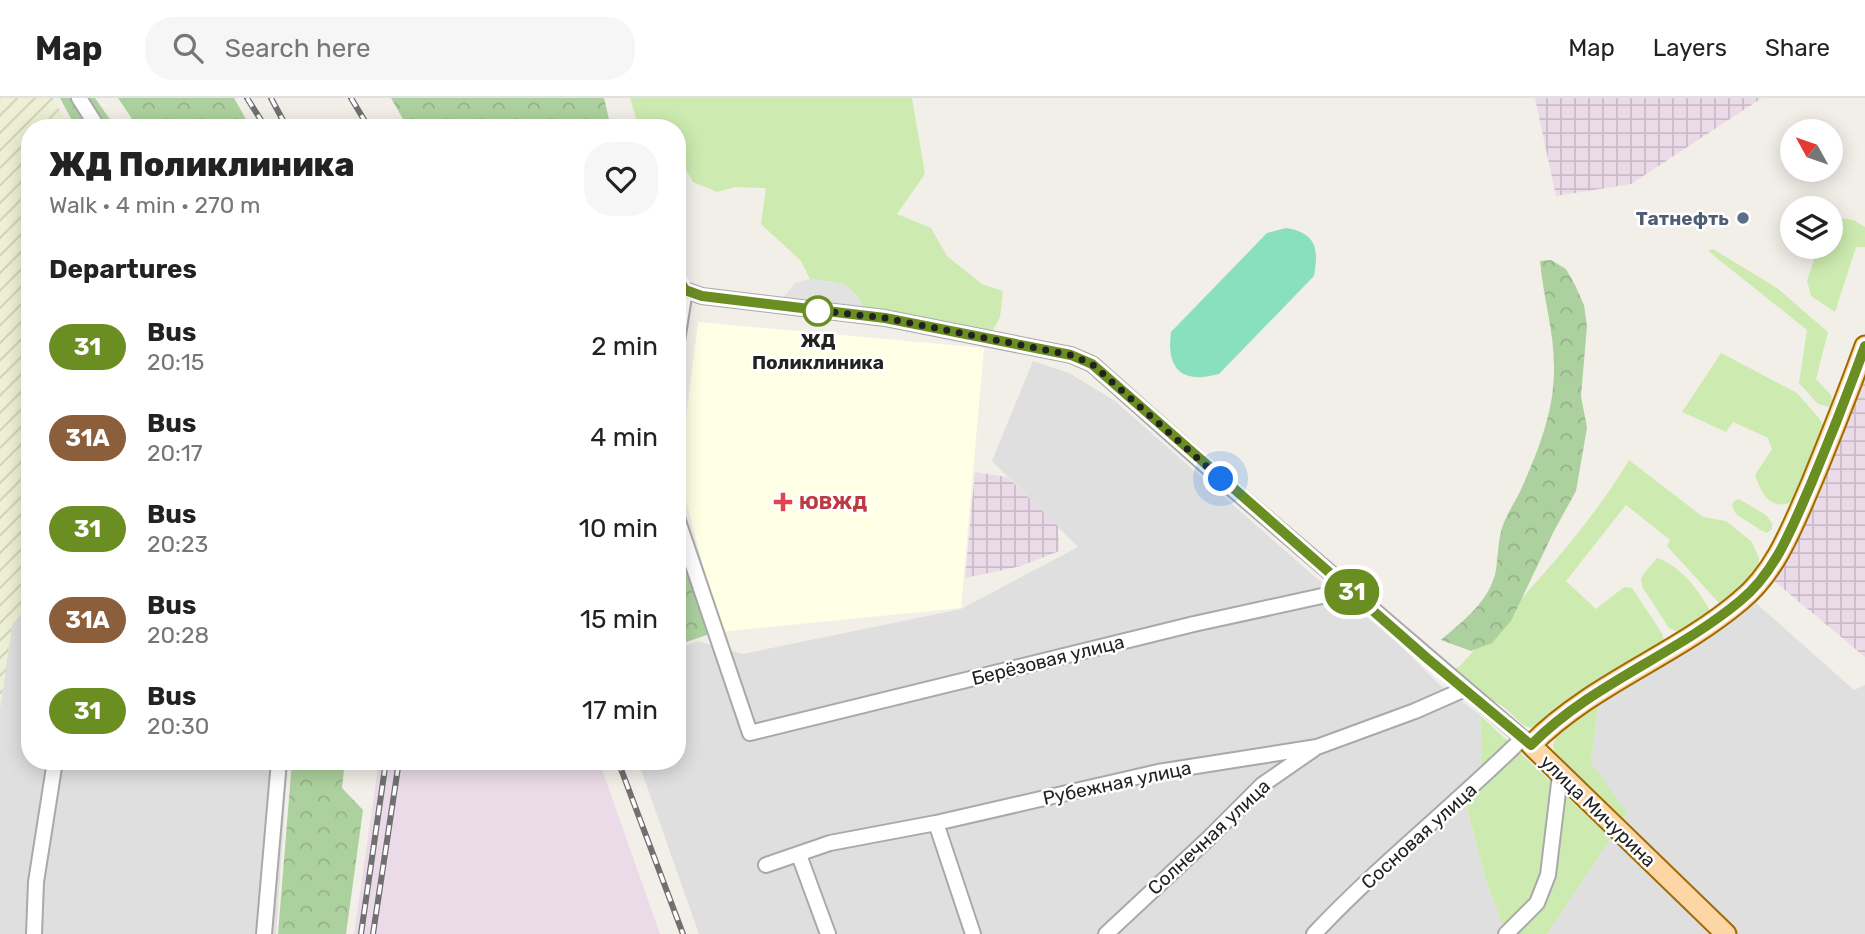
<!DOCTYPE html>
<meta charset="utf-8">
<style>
body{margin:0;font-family:Rubik,sans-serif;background:#f6f6f6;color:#222;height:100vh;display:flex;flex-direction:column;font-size:26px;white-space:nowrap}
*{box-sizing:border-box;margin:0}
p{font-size:23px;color:#767676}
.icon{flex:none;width:38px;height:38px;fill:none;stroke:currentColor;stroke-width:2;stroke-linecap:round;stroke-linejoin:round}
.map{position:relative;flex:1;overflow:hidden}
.panel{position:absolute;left:21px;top:21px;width:665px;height:651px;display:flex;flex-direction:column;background:#fff;border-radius:28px;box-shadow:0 4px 18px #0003}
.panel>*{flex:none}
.badge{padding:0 14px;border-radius:23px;font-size:24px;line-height:46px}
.needle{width:46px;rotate:310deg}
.controls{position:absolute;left:1780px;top:21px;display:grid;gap:14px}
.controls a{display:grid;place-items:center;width:63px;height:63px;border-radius:50%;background:#fff;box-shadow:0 4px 18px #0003;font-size:35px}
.you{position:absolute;width:35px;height:35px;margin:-18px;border:5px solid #fff;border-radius:50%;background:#1a73e8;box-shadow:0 0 0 10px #1a73e833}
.map>.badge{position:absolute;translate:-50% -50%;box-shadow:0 0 0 4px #fff}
h2{padding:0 28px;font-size:26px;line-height:63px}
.round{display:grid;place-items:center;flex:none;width:74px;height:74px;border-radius:28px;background:#f6f6f6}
.summary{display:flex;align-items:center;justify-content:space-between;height:119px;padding:0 28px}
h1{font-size:33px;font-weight:800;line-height:52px}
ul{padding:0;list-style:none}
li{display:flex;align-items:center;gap:21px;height:91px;padding:0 28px}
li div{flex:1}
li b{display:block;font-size:26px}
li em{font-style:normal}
li .badge{min-width:77px;font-weight:700;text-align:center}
header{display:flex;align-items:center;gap:42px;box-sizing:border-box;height:98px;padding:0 35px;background:#fff;border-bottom:2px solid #e0e0e0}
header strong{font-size:33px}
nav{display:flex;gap:38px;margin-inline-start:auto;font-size:24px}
.search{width:490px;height:63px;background:#f6f6f6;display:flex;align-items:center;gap:18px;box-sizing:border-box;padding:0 24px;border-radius:28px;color:#767676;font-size:26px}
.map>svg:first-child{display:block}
.residential{fill:#e0dfdf}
.industrial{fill:url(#industrial-grid)}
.education{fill:#ffffe5}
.railway{fill:#ebdbe8}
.farmland{fill:url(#farmland-furrows)}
.grass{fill:#cdebb0}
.forest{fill:url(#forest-crowns)}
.pitch{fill:#88e0be}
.parking{fill:#e2e2e2}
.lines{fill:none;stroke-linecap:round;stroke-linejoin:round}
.minor-casing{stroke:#a9a9a9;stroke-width:18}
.major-casing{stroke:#a06b00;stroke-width:23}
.minor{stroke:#fff;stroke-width:14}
.major{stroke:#fcd6a4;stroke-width:19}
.rail-casing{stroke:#707070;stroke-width:6}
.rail{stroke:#fff;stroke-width:3.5;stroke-dasharray:10;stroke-linecap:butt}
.line-casing{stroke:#fff;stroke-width:16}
.line{stroke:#6b8e23;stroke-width:10}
.walk{stroke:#222;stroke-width:7;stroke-dasharray:0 12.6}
.service-dot{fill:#5c6f8a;stroke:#fff;stroke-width:2.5}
.stop-dot{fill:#fff;stroke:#6b8e23;stroke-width:3.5}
.health-dot{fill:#e0444e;stroke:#fff;stroke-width:2.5}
.labels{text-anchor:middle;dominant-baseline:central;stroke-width:5;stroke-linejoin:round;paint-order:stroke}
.service-label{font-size:19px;font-weight:bold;fill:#4e5e75;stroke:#fff;text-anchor:end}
.stop-label{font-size:19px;font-weight:bold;fill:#222;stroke:#fff}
.health-label{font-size:19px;font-weight:bold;fill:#be3a42;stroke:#fff;text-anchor:start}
.street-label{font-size:19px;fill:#222;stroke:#fff}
</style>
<header>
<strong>Map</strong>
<div class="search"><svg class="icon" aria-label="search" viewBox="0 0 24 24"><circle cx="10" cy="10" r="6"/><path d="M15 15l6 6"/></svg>Search here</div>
<nav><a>Map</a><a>Layers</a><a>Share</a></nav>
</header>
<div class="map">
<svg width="1865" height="836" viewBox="0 0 1865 836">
<defs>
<pattern id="industrial-grid" width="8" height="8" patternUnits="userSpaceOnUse" patternTransform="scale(1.75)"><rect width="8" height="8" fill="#ebdbe8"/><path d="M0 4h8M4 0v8" fill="none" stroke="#c9bcc7"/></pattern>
<pattern id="farmland-furrows" width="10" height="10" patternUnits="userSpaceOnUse" patternTransform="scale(1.75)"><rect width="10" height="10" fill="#eef0d5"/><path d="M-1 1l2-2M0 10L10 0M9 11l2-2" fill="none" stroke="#ccceb7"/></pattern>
<pattern id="forest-crowns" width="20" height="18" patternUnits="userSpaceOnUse" patternTransform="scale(1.75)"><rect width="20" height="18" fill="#add19e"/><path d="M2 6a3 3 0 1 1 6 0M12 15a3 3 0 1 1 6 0" fill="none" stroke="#95b388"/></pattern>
</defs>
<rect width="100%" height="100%" fill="#f2efe9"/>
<!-- residential -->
<path class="residential" d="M 1033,263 L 1069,275 L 1115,303 L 1314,478 L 1395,542 L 1440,587 L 1480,617 L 1482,663 L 1466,708 L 1486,783 L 1506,836 L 699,836 L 638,663 L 677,663 L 677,551 L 698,543 L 743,556 L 961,511 L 1078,449 L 992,363 Z
M 30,504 L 30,663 L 288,663 L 276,836 L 0,836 L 0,610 L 12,527 Z
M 1756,505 L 1854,592 L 1865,587 L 1865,836 L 1547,836 L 1627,716 L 1591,664 L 1599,602 Z"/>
<!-- industrial -->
<path class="industrial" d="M 1535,0 L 1762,0 L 1631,86 L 1556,98 Z
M 1865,267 L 1865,559 L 1773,482 L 1842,330 Z
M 975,374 L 1007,379 L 1058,428 L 1059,453 L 1021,468 L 965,480 Z"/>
<!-- education -->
<path class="education" d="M 698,224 L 984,250 L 961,510 L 720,534 L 679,375 Z"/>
<!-- railway -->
<path class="railway" d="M 379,663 L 599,663 L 660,836 L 354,836 Z"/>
<!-- farmland -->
<path class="farmland" d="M 0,0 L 53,0 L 69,30 L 30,30 L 30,504 L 12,527 L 0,610 Z"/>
<!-- grass -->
<path class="grass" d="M 630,0 L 912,0 L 925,76 L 897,116 L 931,130 L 947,158 L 982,186 L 1003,193 L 1000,219 L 992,234 L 864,210 C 851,183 837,185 810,181 L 801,163 L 761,126 L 766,90 L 735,89 L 717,94 L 693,84 L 683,66 L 677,64 L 677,30 L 639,30 Z
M 1838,120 L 1854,122 L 1865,129 L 1865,149 L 1856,149 L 1835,214 L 1811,198 L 1807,183 L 1818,149 L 1830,149 L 1831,124 Z
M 1713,151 L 1777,190 L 1828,234 L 1816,281 L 1831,297 L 1832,304 L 1829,309 L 1818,306 L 1799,285 L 1807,232 L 1708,153 Z
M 1721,255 L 1797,295 L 1818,319 L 1826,332 L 1798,402 C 1772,414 1763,400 1755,377 L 1772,351 L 1768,340 L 1733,324 L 1726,334 L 1682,314 Z
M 1629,362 L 1703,419 L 1726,423 L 1752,444 L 1759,460 L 1758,472 L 1729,504 L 1719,505 L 1667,448 L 1670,442 L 1626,407 L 1566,483 L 1596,511 L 1624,489 L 1632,490 L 1662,535 L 1664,543 L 1661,548 L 1629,565 L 1539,626 L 1531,630 C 1513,625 1506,601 1486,603 L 1449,572 L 1459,569 C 1518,503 1584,438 1629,362 Z
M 1739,401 L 1766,417 L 1772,425 L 1772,431 L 1767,435 L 1762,433 L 1736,416 L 1732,408 L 1734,403 Z
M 1657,460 C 1680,467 1701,494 1711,515 L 1680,535 L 1669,530 L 1643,490 L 1641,482 L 1644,475 Z
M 1599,602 L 1591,664 L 1627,715 L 1620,727 L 1555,658 L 1553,647 L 1557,635 Z
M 1480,617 L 1611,740 L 1547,836 L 1506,836 L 1486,783 L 1466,707 L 1482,663 Z"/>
<!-- forest -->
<path class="forest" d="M 60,0 L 95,0 L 116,30 L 76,30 Z
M 118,0 L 234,0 L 251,30 L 138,30 Z
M 391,0 L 604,0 L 611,30 L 408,30 Z
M 1551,162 L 1566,171 L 1575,187 L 1584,207 L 1587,228 L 1581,298 L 1587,330 L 1576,393 L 1554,433 L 1511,523 L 1492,545 L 1471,553 L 1441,542 C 1464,522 1490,503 1496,472 C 1498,458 1498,443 1502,430 C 1507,414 1517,402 1523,387 C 1536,358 1550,322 1553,290 C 1558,243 1544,208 1540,163 Z
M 677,440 L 713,535 L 677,547 Z
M 292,663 L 345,663 L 342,690 L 363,712 L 346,836 L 278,836 Z"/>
<!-- pitch -->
<path class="pitch" d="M 1286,130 C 1316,135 1319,150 1314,178 L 1219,276 C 1182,286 1166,272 1171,234 L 1267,135 Z"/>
<!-- parking -->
<path class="parking" d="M 810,181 L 844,186 L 858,198 L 864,210 L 783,200 L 795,185 Z"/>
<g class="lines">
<!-- minor casing -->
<g class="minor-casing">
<path id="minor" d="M 79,0 L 98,30
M 677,243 L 685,192 L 702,198 L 885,220 L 1071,257 L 1092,266 L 1221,381 L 1531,647
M 677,420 L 750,635 L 1194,526 L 1331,496 L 1345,487
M 936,725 L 973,836
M 799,757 L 828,836
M 766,767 L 830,745 L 936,725 L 1158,674 L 1317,649 L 1415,613 L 1465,591
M 34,836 L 36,784 L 55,663
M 264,836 L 279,663
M 1106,836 L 1210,739 L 1262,687 L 1314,651
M 1314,836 C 1380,766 1455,707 1523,640
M 1506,836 L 1537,805 L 1548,777 L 1560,677"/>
</g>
<!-- major casing -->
<g class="major-casing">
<path id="major" d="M 1726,836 L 1531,647 C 1591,586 1675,558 1740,503 C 1776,474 1793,427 1811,386 C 1830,340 1848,295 1865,248"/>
</g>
<!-- minor -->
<use href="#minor" class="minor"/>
<!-- major -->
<use href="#major" class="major"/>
<!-- rail casing -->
<g class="rail-casing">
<path id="rail" d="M 247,0 L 266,30
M 271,0 L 287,30
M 351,0 L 369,30
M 618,663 L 683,836
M 361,836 L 386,663
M 373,836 L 399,663"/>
</g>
<!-- rail -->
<use href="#rail" class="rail"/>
</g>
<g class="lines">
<!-- line casing -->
<g class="line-casing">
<path id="line" d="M 677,178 L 685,192 L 702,198 L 885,220 L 1071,257 L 1092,266 L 1428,561 L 1531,647 C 1591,586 1675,557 1740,503 C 1776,474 1793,427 1811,386 C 1830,341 1848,295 1865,248"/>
</g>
<!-- line -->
<use href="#line" class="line"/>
<!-- walk -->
<path class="walk" d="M 818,213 L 814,212 L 885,220 L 1071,257 L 1092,266 L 1221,381"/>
</g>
<!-- markers -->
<circle class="service-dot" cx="1743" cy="120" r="7"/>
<circle class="stop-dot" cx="818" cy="213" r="14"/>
<path class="health-dot" d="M779.5 393.5h7v7h7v7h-7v7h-7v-7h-7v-7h7z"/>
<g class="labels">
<!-- service labels -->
<g class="service-label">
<text x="1729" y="120">Татнефть</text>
</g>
<!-- stop labels -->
<g class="stop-label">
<text x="818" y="242">ЖД<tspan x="818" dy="22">Поликлиника</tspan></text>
</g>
<!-- health labels -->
<g class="health-label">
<text x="799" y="404">ЮВЖД</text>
</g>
<!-- street labels -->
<g class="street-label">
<text transform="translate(1048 562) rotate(-14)">Берёзовая улица</text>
<text transform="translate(1117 685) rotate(-12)">Рубежная улица</text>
<text transform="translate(1598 713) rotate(44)">улица Мичурина</text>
<text transform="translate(1419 738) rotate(-42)">Сосновая улица</text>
<text transform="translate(1209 739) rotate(-43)">Солнечная улица</text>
</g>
</g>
</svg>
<div class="controls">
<a><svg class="needle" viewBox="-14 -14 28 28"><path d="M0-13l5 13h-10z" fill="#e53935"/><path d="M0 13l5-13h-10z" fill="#767676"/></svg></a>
<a><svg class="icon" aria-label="layers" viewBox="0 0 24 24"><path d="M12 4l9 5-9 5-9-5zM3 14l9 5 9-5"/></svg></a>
</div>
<div class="you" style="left:1221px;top:381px"></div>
<b class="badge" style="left:1352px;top:494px;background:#6b8e23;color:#fff">31</b>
<section class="panel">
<div class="summary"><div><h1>ЖД Поликлиника</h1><p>Walk · 4 min · 270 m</p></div><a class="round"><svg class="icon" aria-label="heart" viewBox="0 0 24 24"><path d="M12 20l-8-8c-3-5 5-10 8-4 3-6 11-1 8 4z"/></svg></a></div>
<h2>Departures</h2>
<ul>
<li><span class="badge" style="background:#6b8e23;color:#fff">31</span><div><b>Bus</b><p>20:15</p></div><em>2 min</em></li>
<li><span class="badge" style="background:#8b5e3c;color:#fff">31А</span><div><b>Bus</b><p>20:17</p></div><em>4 min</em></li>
<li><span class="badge" style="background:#6b8e23;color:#fff">31</span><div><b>Bus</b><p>20:23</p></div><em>10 min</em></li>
<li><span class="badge" style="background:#8b5e3c;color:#fff">31А</span><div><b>Bus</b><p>20:28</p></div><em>15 min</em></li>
<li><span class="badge" style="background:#6b8e23;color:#fff">31</span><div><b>Bus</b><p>20:30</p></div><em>17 min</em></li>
</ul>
</section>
</div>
